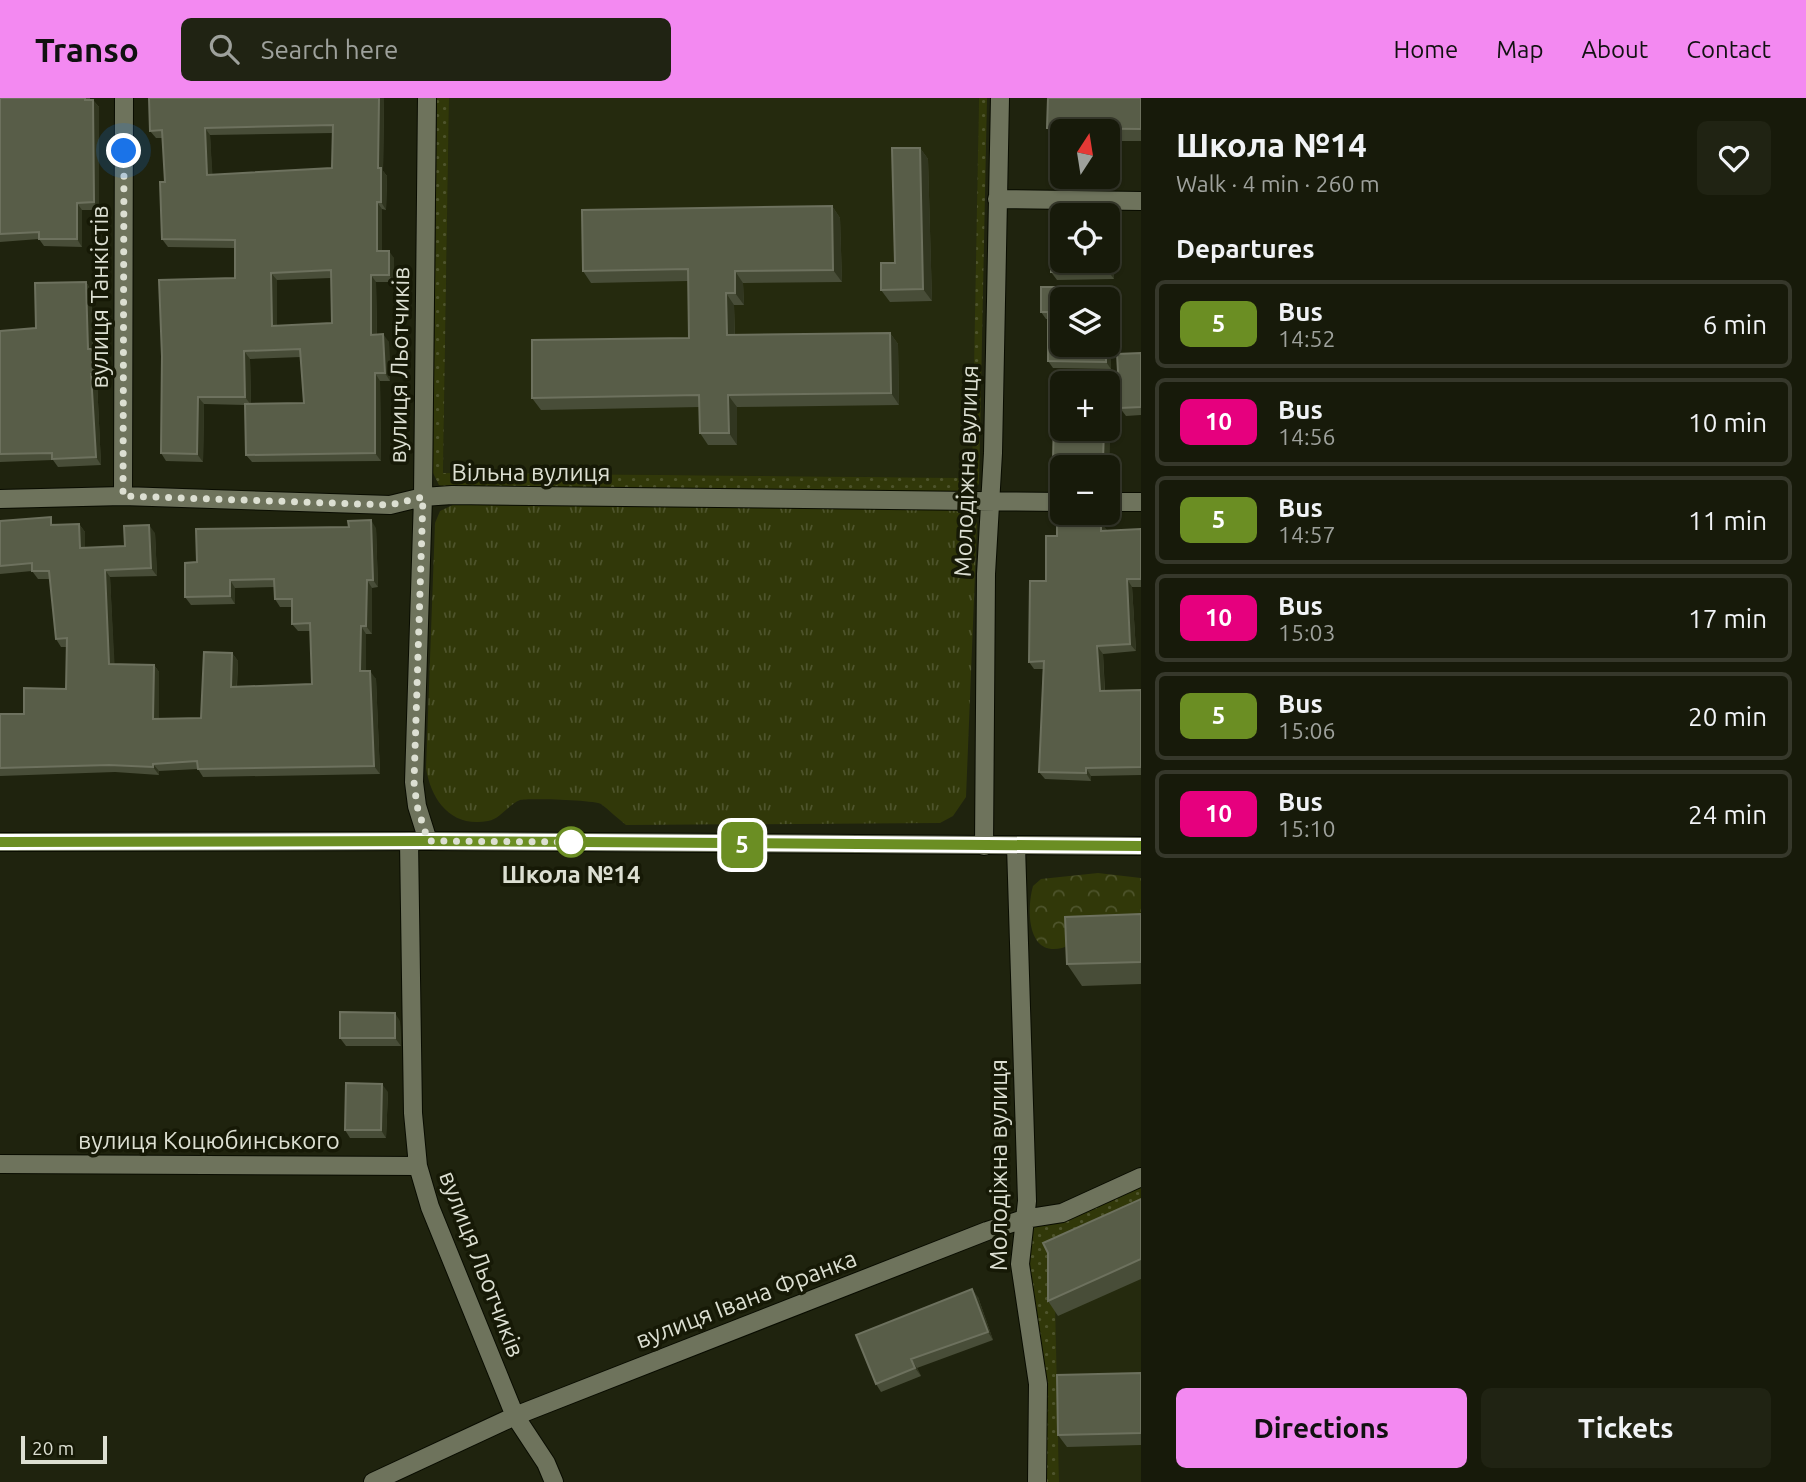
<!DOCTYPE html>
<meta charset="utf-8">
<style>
body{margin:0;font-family:Ubuntu,sans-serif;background:#202313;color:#f1f3f6;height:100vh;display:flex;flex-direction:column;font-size:26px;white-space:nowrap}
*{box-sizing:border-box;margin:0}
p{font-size:23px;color:#9ea19c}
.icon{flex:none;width:38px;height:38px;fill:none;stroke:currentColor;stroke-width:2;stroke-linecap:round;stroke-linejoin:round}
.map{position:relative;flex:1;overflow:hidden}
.details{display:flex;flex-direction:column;background:#171a0a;width:665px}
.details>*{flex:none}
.badge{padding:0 14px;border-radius:10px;font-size:24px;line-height:46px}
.needle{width:46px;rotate:12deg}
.buttons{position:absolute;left:1050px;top:21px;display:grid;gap:14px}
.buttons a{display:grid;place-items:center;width:70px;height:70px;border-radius:10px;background:#171a0a;box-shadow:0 2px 5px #0004,0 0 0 2px #36382b;font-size:35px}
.scale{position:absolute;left:21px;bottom:18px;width:86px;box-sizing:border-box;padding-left:7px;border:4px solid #dcdfd2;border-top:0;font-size:19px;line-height:24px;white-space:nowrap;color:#dcdfd2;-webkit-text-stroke:5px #161906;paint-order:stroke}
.you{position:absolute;width:35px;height:35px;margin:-18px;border:5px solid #fff;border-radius:50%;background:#1a73e8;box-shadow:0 0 0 10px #1a73e833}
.map>.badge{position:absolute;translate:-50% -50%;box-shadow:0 0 0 4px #fff}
h2{padding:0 35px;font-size:26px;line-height:63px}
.round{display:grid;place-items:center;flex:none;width:74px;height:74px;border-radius:10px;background:#202313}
.headline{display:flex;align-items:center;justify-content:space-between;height:119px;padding:0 35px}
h1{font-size:33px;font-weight:700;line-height:52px}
.cta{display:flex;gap:14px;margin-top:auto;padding:14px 35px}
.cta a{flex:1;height:80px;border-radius:10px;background:#f389f1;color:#111;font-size:28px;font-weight:700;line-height:80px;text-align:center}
.cta a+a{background:#202313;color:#f1f3f6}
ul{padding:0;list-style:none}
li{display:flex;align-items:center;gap:21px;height:88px;margin:0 14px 10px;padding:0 21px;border:4px solid #36382b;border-radius:10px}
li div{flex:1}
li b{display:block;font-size:26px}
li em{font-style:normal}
li .badge{min-width:77px;font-weight:700;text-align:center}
header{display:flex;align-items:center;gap:42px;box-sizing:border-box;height:98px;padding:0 35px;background:#f389f1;color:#111}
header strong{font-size:33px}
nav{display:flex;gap:38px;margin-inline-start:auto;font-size:24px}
.search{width:490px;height:63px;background:#202313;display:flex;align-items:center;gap:18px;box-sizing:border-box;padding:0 24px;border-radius:10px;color:#9ea19c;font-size:26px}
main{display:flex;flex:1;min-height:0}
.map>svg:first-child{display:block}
.built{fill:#252a0e}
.grass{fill:url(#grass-dots)}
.forest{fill:url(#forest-crowns)}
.park{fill:url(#park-tufts)}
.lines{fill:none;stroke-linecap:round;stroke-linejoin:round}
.minor-casing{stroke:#090c00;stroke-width:20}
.tertiary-casing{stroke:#090c00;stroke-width:20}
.minor{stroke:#6e735c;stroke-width:18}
.tertiary{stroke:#6e735c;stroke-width:18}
.wall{fill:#484d38;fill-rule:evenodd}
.shaded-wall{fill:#313620}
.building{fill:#585d48;stroke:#6d715e;stroke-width:2;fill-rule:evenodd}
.line-casing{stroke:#fff;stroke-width:16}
.line{stroke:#6b8e23;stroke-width:10}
.walk{stroke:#dcdfd2;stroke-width:7;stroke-dasharray:0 12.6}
.stop-dot{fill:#fff;stroke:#6b8e23;stroke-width:3.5}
.labels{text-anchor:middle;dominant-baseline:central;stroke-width:7;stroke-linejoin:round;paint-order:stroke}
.street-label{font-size:24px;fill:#dcdfd2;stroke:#161906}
.stop-label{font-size:24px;font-weight:bold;fill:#dcdfd2;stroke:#161906}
</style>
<header>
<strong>Transo</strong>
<div class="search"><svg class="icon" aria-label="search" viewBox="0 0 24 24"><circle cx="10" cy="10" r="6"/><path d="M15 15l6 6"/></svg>Search here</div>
<nav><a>Home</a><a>Map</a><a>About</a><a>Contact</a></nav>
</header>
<main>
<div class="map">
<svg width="1141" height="1384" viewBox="0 0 1141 1384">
<defs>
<pattern id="grass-dots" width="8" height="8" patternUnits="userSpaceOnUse" patternTransform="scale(1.75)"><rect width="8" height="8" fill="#313809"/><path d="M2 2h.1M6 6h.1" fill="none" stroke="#4e542c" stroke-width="1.8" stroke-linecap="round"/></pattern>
<pattern id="forest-crowns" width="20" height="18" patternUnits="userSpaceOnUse" patternTransform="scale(1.75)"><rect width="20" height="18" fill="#313809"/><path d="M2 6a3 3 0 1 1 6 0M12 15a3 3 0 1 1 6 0" fill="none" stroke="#4e542c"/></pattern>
<pattern id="park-tufts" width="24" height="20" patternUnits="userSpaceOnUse" patternTransform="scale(1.75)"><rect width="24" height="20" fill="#313809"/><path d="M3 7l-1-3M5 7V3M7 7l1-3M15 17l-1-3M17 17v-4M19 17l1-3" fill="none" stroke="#4e542c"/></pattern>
</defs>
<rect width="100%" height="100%" fill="#1f230e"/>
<!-- built -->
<path class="built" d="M 449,0 L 979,0 L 973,380 L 443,375 Z
M 1141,1120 L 1141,1384 L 1059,1384 L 1053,1159 Z"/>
<!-- grass -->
<path class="grass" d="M 437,0 L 449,0 L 443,375 L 972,380 L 979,0 L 987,0 L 979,386 L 969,394 L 448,390 L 439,387 L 433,375 Z
M 1141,1087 L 1141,1120 L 1054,1160 L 1059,1384 L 1045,1384 C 1041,1344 1016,1147 1035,1126 Z"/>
<!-- forest -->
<path class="forest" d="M 1098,775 L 1141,780 L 1141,824 C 1120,830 1098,836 1077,843 C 1072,845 1066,849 1062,850 C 1026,859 1027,809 1033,788 L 1041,781 Z"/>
<!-- park -->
<path class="park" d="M 455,406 L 966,412 L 973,415 L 977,426 L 966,699 L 953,718 L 940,725 L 626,727 C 617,720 609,712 601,706 C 596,702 527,700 520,702 C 508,707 500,721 488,723 C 451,730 431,702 426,670 L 435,425 L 440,413 Z"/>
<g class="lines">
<!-- minor casing -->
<g class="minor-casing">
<path id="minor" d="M 427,0 L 423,399 L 414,684 L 417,708 L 428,743
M 997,101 L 1141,103
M 123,398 L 124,0
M 0,401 L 123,398 L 390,407 L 423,399 L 452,397 L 1062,404
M 1108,404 L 1141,404
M 409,743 L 413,1015 L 418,1068 L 430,1109 L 515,1318 L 546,1365 L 554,1384
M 984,748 L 986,476 L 993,355 L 1000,0
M 1016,748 L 1027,1103 L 1020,1166 L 1038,1286 L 1037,1384
M 0,1066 L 418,1068
M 373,1384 L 515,1318 L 987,1133 L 1024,1121 L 1062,1115 L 1141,1079"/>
</g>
<!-- tertiary casing -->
<g class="tertiary-casing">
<path id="tertiary" d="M 0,744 L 428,743 L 1141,748"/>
</g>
<!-- minor -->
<use href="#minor" class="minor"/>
<!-- tertiary -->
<use href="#tertiary" class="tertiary"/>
</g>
<!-- wall -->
<path class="wall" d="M 0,0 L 90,0 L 90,2 L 93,2 L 99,9 L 99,112 L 82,112 L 82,149 L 44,148 L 39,141 L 0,144 Z
M 384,0 L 383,73 L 387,78 L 386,112 L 382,111 L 382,153 L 394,160 L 394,184 L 376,184 L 377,237 L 389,244 L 390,283 L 380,283 L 381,363 L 252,364 L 246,357 L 245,307 L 204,306 L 203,364 L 166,363 L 161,355 L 162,258 L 235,180 L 235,150 L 168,149 L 162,141 L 165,84 L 163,40 L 156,40 L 150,33 ZM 333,35 L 332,70 L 212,77 L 210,37 ZM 331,180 L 332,225 L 277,228 L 277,182 ZM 301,259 L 304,305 L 251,306 L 250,261 Z
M 1141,0 L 1141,43 L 1108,43 L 1108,33 L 1062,33 L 1062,42 L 1056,42 L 1047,30 Z
M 920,50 L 928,61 L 932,203 L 890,204 L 881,192 L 895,165 Z
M 832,108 L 840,120 L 842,184 L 743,185 L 744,207 L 734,207 L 735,237 L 890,235 L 898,246 L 899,307 L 737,309 L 737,347 L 708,347 L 700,335 L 700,309 L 541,312 L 532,300 L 689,240 L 688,183 L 591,185 L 583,173 Z
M 1108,128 L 1113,135 L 1114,181 L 1057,182 L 1051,174 Z
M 86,184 L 91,192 L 93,251 L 102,259 L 102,283 L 97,283 L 101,367 L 58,369 L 53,362 L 0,364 L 0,233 L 36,230 Z
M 1072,189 L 1077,196 L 1062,247 L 1111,231 L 1111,271 L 1053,270 L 1048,263 L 1048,221 L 1046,221 L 1041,214 Z
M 1141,255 L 1141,317 L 1126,318 L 1120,310 Z
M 1110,320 L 1109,371 L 1108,369 L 1059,370 L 1053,362 L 1062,322 Z
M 0,423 L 56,426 L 79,426 L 85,434 L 85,450 L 125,448 L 155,435 L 157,478 L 110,479 L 114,566 L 154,567 L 159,574 L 159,621 L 201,620 L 232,555 L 238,563 L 237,589 L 312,586 L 310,533 L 298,533 L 292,526 L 292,509 L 280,509 L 275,501 L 275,489 L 235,490 L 235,506 L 191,507 L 185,499 L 197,464 L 376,430 L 378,489 L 372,490 L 372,536 L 366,536 L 366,573 L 376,581 L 380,676 L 203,679 L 198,671 L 159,673 L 159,677 L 115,674 L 0,678 L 0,616 L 24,616 L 66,591 L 67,549 L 61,549 L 56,541 L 50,481 L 38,481 L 32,473 L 0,476 Z
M 1141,431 L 1141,489 L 1132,489 L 1136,553 L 1103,556 L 1105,593 L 1141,592 L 1141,677 L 1091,678 L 1091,683 L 1045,681 L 1039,674 L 1043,571 L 1034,571 L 1029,564 L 1057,438 L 1107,432 Z
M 1141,816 L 1141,886 L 1082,888 L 1067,866 Z
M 400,923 L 401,948 L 346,948 L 340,940 Z
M 388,994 L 386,1040 L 350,1040 L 345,1032 Z
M 1141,1101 L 1141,1181 L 1058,1218 L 1048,1203 Z
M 978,1199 L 993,1242 L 917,1270 L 921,1278 L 881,1294 L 876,1286 Z
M 1141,1275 L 1141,1347 L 1067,1349 L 1058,1337 Z"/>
<!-- shaded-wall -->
<path class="shaded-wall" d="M 379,0 L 384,0 L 383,73 L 387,78 L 386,112 L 381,104 L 378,70 Z
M 93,2 L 99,9 L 99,112 L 94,104 Z
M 205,30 L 210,37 L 213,84 L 207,77 Z
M 920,50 L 928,61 L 932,203 L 923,191 Z
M 377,104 L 382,111 L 382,161 L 377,153 Z
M 77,105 L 82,112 L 82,149 L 77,141 Z
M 832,108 L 840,120 L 842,184 L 833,172 Z
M 1108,128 L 1113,135 L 1114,181 L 1108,173 Z
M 389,153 L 394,160 L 394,184 L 389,177 Z
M 735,173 L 743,185 L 744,207 L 735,195 Z
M 271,175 L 277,182 L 277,236 L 272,228 Z
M 371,177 L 376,184 L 377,244 L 371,237 Z
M 86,184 L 91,192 L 93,259 L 88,251 Z
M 1072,189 L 1077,196 L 1077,201 L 1072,201 Z
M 726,195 L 734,207 L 735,249 L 727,237 Z
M 1108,227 L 1111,231 L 1111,271 L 1106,264 L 1106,247 L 1108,247 Z
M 890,235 L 898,246 L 899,307 L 891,295 Z
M 383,236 L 389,244 L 390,283 L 385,275 Z
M 96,251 L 102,259 L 102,283 L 97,276 Z
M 244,253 L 250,261 L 251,307 L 245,299 Z
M 375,275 L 380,283 L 381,363 L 375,355 Z
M 91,276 L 97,283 L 101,367 L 96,359 Z
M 728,297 L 737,309 L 737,347 L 729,335 Z
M 198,299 L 204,306 L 203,364 L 197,356 Z
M 1108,317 L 1110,320 L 1109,371 L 1103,363 L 1104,331 L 1108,331 Z
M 371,422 L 376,430 L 378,489 L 373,482 Z
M 1101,424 L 1107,432 L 1107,441 L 1101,433 Z
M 79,426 L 85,434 L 85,458 L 80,450 Z
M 149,427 L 155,435 L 157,478 L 151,470 Z
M 105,472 L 110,479 L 115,574 L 109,566 Z
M 1127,481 L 1132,489 L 1136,553 L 1130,546 Z
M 230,482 L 235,490 L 235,506 L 230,498 Z
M 367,482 L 372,490 L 372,536 L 366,528 Z
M 361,528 L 366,536 L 366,581 L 360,573 Z
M 1097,548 L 1103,556 L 1105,601 L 1100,593 Z
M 232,555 L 238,563 L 236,597 L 231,589 Z
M 154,567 L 159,574 L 159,629 L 153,621 Z
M 370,573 L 376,581 L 380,676 L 374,668 Z
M 153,666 L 159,673 L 159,677 L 153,669 Z
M 1086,670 L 1091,678 L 1091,683 L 1086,675 Z
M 395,915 L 400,923 L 401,948 L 395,940 Z
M 382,986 L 388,994 L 386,1040 L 381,1032 Z
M 972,1191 L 978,1199 L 993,1242 L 988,1234 Z
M 911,1261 L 917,1270 L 921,1278 L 915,1270 Z"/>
<!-- building -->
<path class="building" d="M 0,0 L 85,0 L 85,2 L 93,2 L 94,104 L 77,105 L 77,141 L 39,141 L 39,134 L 0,136 Z
M 149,0 L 379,0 L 378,70 L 381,70 L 381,104 L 377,104 L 377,153 L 389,153 L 389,177 L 371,177 L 371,237 L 383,236 L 385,275 L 375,275 L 375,355 L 246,357 L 245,306 L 304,305 L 300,251 L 244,253 L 245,299 L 198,299 L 197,356 L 161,355 L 162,258 L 159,182 L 235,180 L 235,142 L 162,141 L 160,84 L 165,84 L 162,32 L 150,33 ZM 333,27 L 332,70 L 207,77 L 205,30 ZM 331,172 L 332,225 L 272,228 L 271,175 Z
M 1048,0 L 1141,0 L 1141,31 L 1047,30 Z
M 892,50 L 920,50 L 923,191 L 881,192 L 881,165 L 895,165 Z
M 832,108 L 833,172 L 735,173 L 735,195 L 726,195 L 727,237 L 890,235 L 891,295 L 728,297 L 729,335 L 700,335 L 699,297 L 532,300 L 532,242 L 689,240 L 688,171 L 583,173 L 582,112 Z
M 1051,128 L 1062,128 L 1062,163 L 1108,163 L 1108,158 L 1108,173 L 1051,174 Z
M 86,184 L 88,251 L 96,251 L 97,276 L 91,276 L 96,359 L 52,361 L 52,355 L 0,356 L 0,233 L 36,230 L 35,185 Z
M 1041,189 L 1072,189 L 1072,201 L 1062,201 L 1062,247 L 1106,247 L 1106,264 L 1048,263 L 1048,214 L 1041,214 Z
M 1141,255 L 1141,309 L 1120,310 L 1117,256 Z
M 1054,322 L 1062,322 L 1062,331 L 1104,331 L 1103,363 L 1053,362 Z
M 51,419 L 51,427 L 79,426 L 80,450 L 125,448 L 124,428 L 149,427 L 151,470 L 105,472 L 109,566 L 154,567 L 153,621 L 201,620 L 204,554 L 232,555 L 231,589 L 312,586 L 310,525 L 292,526 L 292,501 L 275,501 L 274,481 L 230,482 L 230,498 L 185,499 L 185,465 L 197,464 L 196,431 L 349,429 L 348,423 L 371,422 L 373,482 L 367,482 L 366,528 L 361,528 L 360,573 L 370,573 L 374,668 L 198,671 L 197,663 L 153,666 L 153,669 L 109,667 L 0,670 L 0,616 L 24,616 L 24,590 L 66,591 L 67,540 L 56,541 L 49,473 L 32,473 L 32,465 L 0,468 L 0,423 Z
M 1057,423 L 1101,424 L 1101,433 L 1141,431 L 1141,481 L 1127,481 L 1130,546 L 1097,548 L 1100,593 L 1141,592 L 1141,669 L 1086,670 L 1086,675 L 1039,674 L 1044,563 L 1029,564 L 1030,483 L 1046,483 L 1046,438 L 1057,438 Z
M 1141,816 L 1141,864 L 1067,866 L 1065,819 Z
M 340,914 L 395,915 L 395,940 L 340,940 Z
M 346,985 L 382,986 L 381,1032 L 345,1032 Z
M 1141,1101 L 1141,1161 L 1048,1203 L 1048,1155 L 1043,1145 Z
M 972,1191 L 988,1234 L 911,1261 L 915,1270 L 876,1286 L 856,1237 Z
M 1141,1275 L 1141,1335 L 1058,1337 L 1057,1277 Z"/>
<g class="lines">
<!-- line casing -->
<g class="line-casing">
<path id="line" d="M 0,744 L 428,743 L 1141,748"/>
</g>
<!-- line -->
<use href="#line" class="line"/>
<!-- walk -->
<path class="walk" d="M 124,53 L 123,398 L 390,407 L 423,399 L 414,684 L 417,708 L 428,743 L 571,744"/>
</g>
<!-- markers -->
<circle class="stop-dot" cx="571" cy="744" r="14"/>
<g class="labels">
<!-- street labels -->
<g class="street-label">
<text transform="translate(99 199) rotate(-90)">вулиця Танкістів</text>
<text transform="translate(399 267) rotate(-89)">вулиця Льотчиків</text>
<text transform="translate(966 373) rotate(-88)">Молодіжна вулиця</text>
<text x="531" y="374">Вільна вулиця</text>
<text x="209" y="1042">вулиця Коцюбинського</text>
<text transform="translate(998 1067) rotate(-90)">Молодіжна вулиця</text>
<text transform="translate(482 1166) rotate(69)">вулиця Льотчиків</text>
<text transform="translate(746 1201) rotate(-21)">вулиця Івана Франка</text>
</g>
<!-- stop labels -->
<g class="stop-label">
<text x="571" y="776">Школа №14</text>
</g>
</g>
</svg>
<div class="buttons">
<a><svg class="needle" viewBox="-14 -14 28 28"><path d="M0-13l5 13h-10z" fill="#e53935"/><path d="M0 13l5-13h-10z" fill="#9ea19c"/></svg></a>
<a><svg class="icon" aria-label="locate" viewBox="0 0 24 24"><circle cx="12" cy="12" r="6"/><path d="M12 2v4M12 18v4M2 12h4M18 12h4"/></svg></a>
<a><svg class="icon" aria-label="layers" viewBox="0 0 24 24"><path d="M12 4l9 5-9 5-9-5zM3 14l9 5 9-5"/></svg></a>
<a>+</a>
<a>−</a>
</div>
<div class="scale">20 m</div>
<div class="you" style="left:124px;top:53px"></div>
<b class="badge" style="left:742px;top:747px;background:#6b8e23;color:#fff">5</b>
</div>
<section class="details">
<div class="headline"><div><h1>Школа №14</h1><p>Walk · 4 min · 260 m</p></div><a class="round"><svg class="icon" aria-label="heart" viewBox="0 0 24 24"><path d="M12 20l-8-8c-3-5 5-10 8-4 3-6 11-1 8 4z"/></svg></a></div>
<h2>Departures</h2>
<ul>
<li><span class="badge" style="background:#6b8e23;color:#fff">5</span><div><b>Bus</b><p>14:52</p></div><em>6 min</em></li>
<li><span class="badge" style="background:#e6007e;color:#fff">10</span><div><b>Bus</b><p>14:56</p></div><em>10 min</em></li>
<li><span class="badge" style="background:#6b8e23;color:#fff">5</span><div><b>Bus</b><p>14:57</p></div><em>11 min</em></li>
<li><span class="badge" style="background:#e6007e;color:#fff">10</span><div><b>Bus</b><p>15:03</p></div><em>17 min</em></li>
<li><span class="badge" style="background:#6b8e23;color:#fff">5</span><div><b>Bus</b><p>15:06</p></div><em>20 min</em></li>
<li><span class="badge" style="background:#e6007e;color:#fff">10</span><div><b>Bus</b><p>15:10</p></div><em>24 min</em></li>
</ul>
<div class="cta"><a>Directions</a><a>Tickets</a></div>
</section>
</main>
